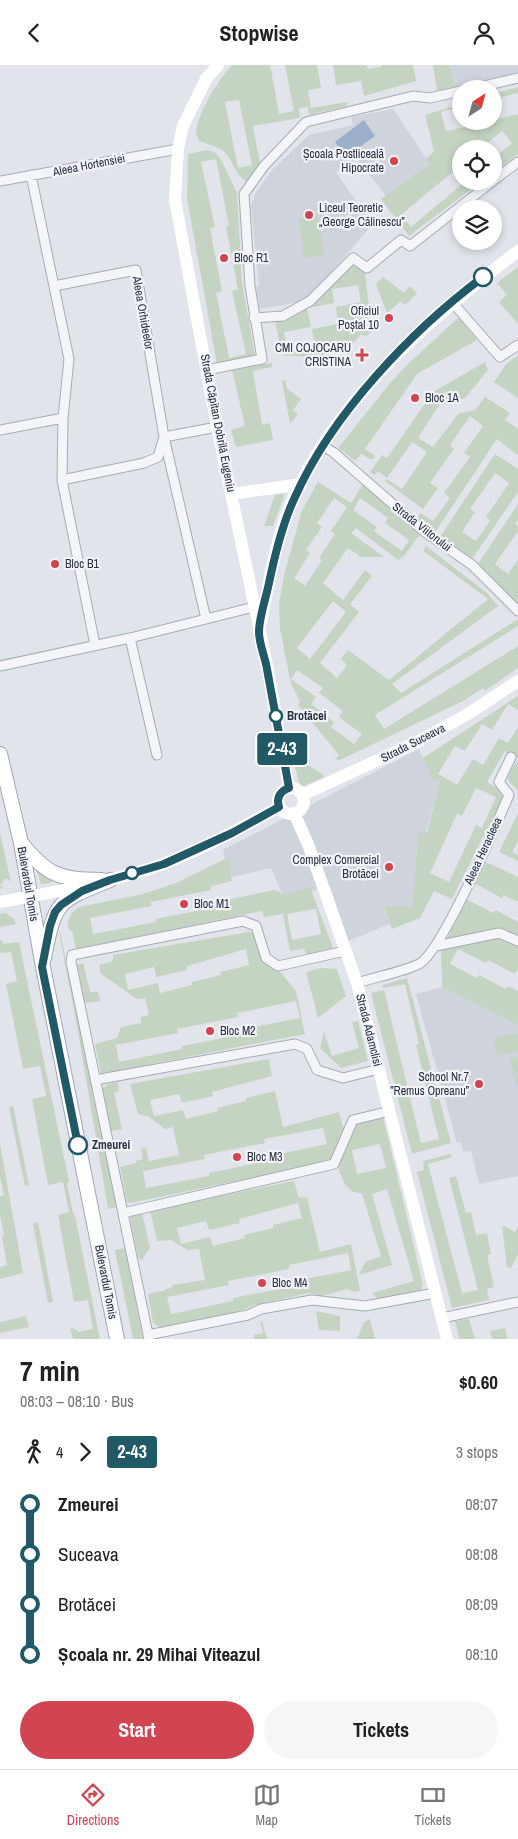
<!DOCTYPE html>
<meta charset="utf-8">
<style>
body{margin:0;font-family:"Archivo Narrow",sans-serif;background:#f6f6f6;color:#222;height:100vh;display:flex;flex-direction:column;font-size:19px;white-space:nowrap}
*{box-sizing:border-box;margin:0}
p{font-size:16px;color:#767676}
.icon{flex:none;width:28px;height:28px;fill:none;stroke:currentColor;stroke-width:2;stroke-linecap:round;stroke-linejoin:round}
.map{position:relative;height:1274px;overflow:hidden}
.side{display:flex;flex-direction:column;background:#fff;flex:1}
.side>*{flex:none}
.badge{padding:0 10px;border-radius:4px;font-size:18px;line-height:32px}
.needle{width:32px;rotate:36deg}
.fabs{position:absolute;left:452px;top:15px;display:grid;gap:10px}
.fabs a{display:grid;place-items:center;width:50px;height:50px;border-radius:50%;background:#fff;box-shadow:0 2px 8px #0003;font-size:25px}
.map>.badge{position:absolute;translate:-50% -50%;box-shadow:0 0 0 2px #fff}
.legs{display:flex;align-items:center;gap:8px;height:55px;padding:0 20px;font-size:16px}
.legs p{margin-inline-start:auto}
.head{display:flex;align-items:center;justify-content:space-between;height:85px;padding:0 20px}
h1{font-size:28px;font-weight:700;line-height:38px}
.action{display:flex;gap:10px;margin-top:auto;padding:10px 20px}
.action a{flex:1;height:58px;border-radius:30px;background:#d04551;color:#fff;font-size:20px;font-weight:700;line-height:58px;text-align:center}
.action a+a{background:#f6f6f6;color:#222}
ul{padding:0 20px;list-style:none}
li{display:flex;align-items:center;gap:18px;height:50px;font-size:19px}
li i{display:grid;place-items:center;width:8px;height:100%;margin:0 6px;background:currentColor}
li i::after{content:'';width:12px;height:12px;margin:-6px;border:4px solid;border-radius:50%;background:#fff}
li p{margin-inline-start:auto}
li:first-child i{background:linear-gradient(#0000 50%,currentColor 0)}
li:last-child i{background:linear-gradient(currentColor 50%,#0000 0)}
header{display:flex;justify-content:space-between;align-items:center;height:65px;padding:0 20px;background:#fff;font-size:22px;font-weight:700}
.menu{display:flex;justify-content:space-around;align-items:center;height:70px;border-top:1px solid #e0e0e0;background:#fff;font-size:14px;color:#767676}
.menu a{display:grid;justify-items:center;gap:2px}
.menu .current{color:#d04551}
.map>svg:first-child{display:block}
.built{fill:#cfd3dc}
.green{fill:#c5d4c2;fill-rule:evenodd}
.water{fill:#9cafca}
.lines{fill:none;stroke-linecap:round;stroke-linejoin:round}
.street-casing{stroke:#a6abb4;stroke-width:11}
.primary-casing{stroke:#a0a7b6;stroke-width:16}
.street{stroke:#f4f5f8;stroke-width:9}
.secondary{stroke:#fff;stroke-width:12}
.primary{stroke:#fff;stroke-width:14}
.line-1-casing{stroke:#fff;stroke-width:11}
.line-1{stroke:#215967;stroke-width:8}
.poi-dot{fill:#d04551;stroke:#f1f3f7;stroke-width:2}
.stop-1-dot{fill:#fff;stroke:#215967;stroke-width:2.5}
.labels{text-anchor:middle;dominant-baseline:central;stroke-width:4.5;stroke-linejoin:round;paint-order:stroke}
.poi-label{font-size:12px;fill:#293142;stroke:#f1f3f7;text-anchor:start}
.street-label{font-size:12px;fill:#293142;stroke:#f1f3f7}
.stop-label{font-size:12px;font-weight:bold;fill:#293142;stroke:#f1f3f7;text-anchor:start}
</style>
<header><svg class="icon" aria-label="back" viewBox="0 0 24 24"><path d="M15 5l-7 7 7 7"/></svg>Stopwise<svg class="icon" aria-label="person" viewBox="0 0 24 24"><circle cx="12" cy="8" r="4"/><path d="M4 21q1-7 8-7t8 7"/></svg></header>
<div class="map">
<svg width="518" height="1274" viewBox="0 0 518 1274">
<rect width="100%" height="100%" fill="#e1e4ea"/>
<!-- built -->
<path class="built" d="M 450,0 L 518,0 L 518,9 L 455,24 Z
M 393,44 L 430,99 L 386,131 L 357,94 L 336,107 L 372,160 L 308,234 L 308,236 L 260,244 L 256,222 L 259,221 L 251,141 L 255,129 L 272,105 L 309,70 L 353,60 L 351,52 Z
M 419,684 L 423,693 L 440,715 L 426,768 L 418,768 L 412,842 L 384,843 L 390,859 L 348,876 L 330,821 L 285,835 L 271,803 L 229,813 L 223,785 Z
M 442,922 L 518,960 L 518,1111 L 479,1119 L 471,1086 L 463,1087 L 461,1077 L 457,1078 L 416,929 Z"/>
<!-- green -->
<path class="green" d="M 232,0 L 270,0 L 279,49 L 294,46 L 285,0 L 317,0 L 321,23 L 308,25 L 311,43 L 347,37 L 347,41 L 309,50 L 308,42 L 299,43 L 300,53 L 253,61 L 260,98 L 250,114 L 246,116 C 235,111 233,93 222,85 C 216,81 206,79 199,76 C 197,72 196,69 196,65 C 200,45 218,15 232,0 ZM 239,35 L 252,100 L 238,103 L 225,37 Z
M 333,0 L 367,0 L 368,4 L 381,2 L 381,0 L 413,0 L 416,16 L 364,31 L 361,16 L 336,20 Z
M 433,0 L 450,0 L 455,24 L 437,26 Z
M 518,22 L 518,28 L 494,34 L 494,29 Z
M 461,39 L 461,42 L 441,47 L 446,66 L 494,56 L 494,55 L 518,49 L 518,89 L 494,108 L 494,93 L 512,78 L 502,66 L 480,84 L 461,84 L 461,100 L 401,150 L 411,162 L 466,116 L 482,116 L 409,171 L 381,134 L 430,99 L 426,94 L 434,86 L 425,50 Z
M 207,85 L 215,87 L 222,97 L 237,128 L 242,217 L 255,292 L 217,299 L 187,134 L 188,89 ZM 216,94 L 229,161 L 226,162 L 238,224 L 232,226 L 246,289 L 229,293 L 216,228 L 222,226 L 210,163 L 215,162 L 201,97 Z
M 318,151 L 324,190 L 304,193 L 299,154 Z
M 352,196 L 365,208 L 370,250 L 365,256 L 371,266 L 366,272 L 361,269 L 346,287 L 335,278 L 322,293 L 282,290 L 275,256 L 286,254 ZM 358,220 L 361,237 L 336,242 L 338,259 L 312,264 L 315,281 L 288,286 L 284,267 L 311,262 L 307,243 L 334,238 L 332,224 Z
M 518,202 L 518,259 L 499,237 L 507,230 L 497,218 Z
M 383,212 L 404,228 L 410,221 L 417,228 L 405,240 L 401,236 L 387,248 L 376,219 Z
M 459,252 L 477,275 L 417,309 L 365,384 L 375,391 L 372,395 L 361,389 L 355,396 L 338,383 L 391,317 L 408,299 Z
M 518,291 L 518,333 L 494,317 L 507,298 Z
M 485,297 L 488,305 L 465,333 L 440,339 L 418,373 L 433,382 L 458,349 L 475,345 L 485,332 L 510,348 L 505,355 L 518,364 L 518,390 L 497,374 L 434,469 L 416,455 L 420,448 L 433,456 L 450,433 L 444,428 L 470,392 L 464,388 L 483,361 L 470,351 L 450,380 L 454,384 L 430,418 L 438,423 L 423,444 L 385,416 L 387,414 L 402,424 L 427,387 L 412,377 L 387,413 L 378,406 L 375,410 L 370,407 L 382,390 L 387,393 L 433,327 Z
M 272,298 L 272,302 L 253,306 L 262,360 L 270,358 L 273,375 L 236,382 L 231,365 L 245,361 L 232,305 Z
M 282,315 L 286,316 L 286,323 L 301,334 L 293,345 L 298,349 L 290,359 Z
M 495,389 L 518,404 L 518,427 L 472,494 L 440,472 ZM 495,408 L 509,418 L 486,452 L 490,456 L 476,476 L 462,467 L 475,447 L 470,444 Z
M 318,417 L 351,438 L 364,418 L 421,468 L 403,492 L 398,495 L 356,463 L 351,468 L 384,492 L 361,492 L 348,483 L 323,518 L 343,535 L 365,505 L 372,511 L 350,539 L 359,547 L 320,598 L 337,613 L 347,600 L 341,594 L 348,585 L 389,615 L 488,534 L 423,486 L 426,481 L 487,528 L 498,541 L 392,619 L 401,628 L 518,554 L 518,561 L 375,650 L 384,664 L 518,581 L 518,603 L 485,626 L 483,623 L 463,636 L 340,695 L 335,694 L 339,690 L 298,640 L 300,636 L 291,619 L 280,564 L 279,539 L 284,510 L 302,445 ZM 334,433 L 347,442 L 331,466 L 335,469 L 319,493 L 322,495 L 305,521 L 294,513 L 310,488 L 306,485 L 322,462 L 317,458 ZM 360,433 L 388,453 L 385,458 L 409,475 L 402,486 L 374,466 L 377,462 L 353,445 ZM 333,536 L 346,547 L 310,594 L 297,583 ZM 297,605 L 323,623 L 319,628 L 343,646 L 339,652 L 362,669 L 354,679 L 331,662 L 334,657 L 311,639 L 316,632 L 291,614 Z
M 285,429 L 273,461 L 264,461 L 275,430 Z
M 518,439 L 518,455 L 515,459 L 518,461 L 518,466 L 495,499 L 508,509 L 518,495 L 518,542 L 478,499 Z
M 518,631 L 518,645 L 508,639 L 492,665 L 482,659 L 465,686 L 455,681 L 438,709 L 457,720 L 473,694 L 483,700 L 499,673 L 508,678 L 518,662 L 518,693 L 505,686 L 487,717 L 500,725 L 503,732 L 452,834 L 434,826 L 420,853 L 392,864 L 384,842 L 412,842 L 418,768 L 427,768 L 440,715 L 433,714 L 423,693 ZM 476,723 L 496,732 L 482,763 L 476,760 L 449,817 L 430,808 L 457,749 L 462,751 Z
M 292,691 L 323,709 L 324,712 L 302,722 L 300,720 Z
M 518,694 L 518,725 L 510,718 L 507,712 Z
M 518,748 L 518,776 L 512,787 L 518,790 L 518,796 L 499,787 Z
M 0,768 L 11,817 L 6,813 L 0,820 L 3,823 L 0,824 Z
M 229,792 L 232,816 L 211,821 L 211,825 L 151,837 L 151,841 L 90,853 L 93,869 L 156,857 L 155,854 L 217,842 L 217,837 L 274,825 L 286,830 L 310,822 L 333,883 L 307,892 L 304,884 L 290,886 L 283,849 L 264,852 L 262,846 L 76,884 L 72,866 L 69,866 C 66,855 70,849 79,842 L 143,829 L 176,818 ZM 316,844 L 321,869 L 292,875 L 287,849 Z
M 486,797 L 518,812 L 518,837 L 504,830 L 502,833 L 474,818 Z
M 40,805 L 52,814 L 51,818 L 41,819 L 37,806 Z
M 466,834 L 493,848 L 496,845 L 518,857 L 518,906 L 516,906 L 515,909 L 488,895 L 486,898 L 458,884 L 450,899 L 477,913 L 479,910 L 506,924 L 508,921 L 518,926 L 518,960 L 442,922 L 441,886 Z
M 6,848 L 14,854 L 16,859 L 0,862 L 0,849 Z
M 59,867 L 60,867 L 117,1142 L 108,1144 L 77,961 Z
M 249,867 L 253,868 L 263,896 L 277,903 L 296,926 L 305,969 L 101,1009 L 95,979 L 117,973 L 121,962 L 141,958 L 141,952 L 149,950 L 145,933 L 137,934 L 101,909 L 99,900 L 113,896 L 113,890 ZM 246,884 L 249,900 L 220,907 L 221,910 L 192,917 L 192,920 L 160,928 L 158,918 L 128,925 L 125,909 L 154,902 L 156,912 L 187,905 L 187,901 ZM 296,936 L 300,953 L 243,964 L 244,969 L 182,981 L 182,984 L 119,997 L 116,980 L 178,968 L 177,964 L 238,952 L 237,948 Z
M 0,875 L 2,875 L 3,879 L 19,877 L 69,1116 L 67,1119 L 73,1148 L 75,1151 L 100,1274 L 73,1274 L 70,1264 L 74,1263 L 74,1265 L 77,1264 L 78,1267 L 93,1264 L 88,1235 L 74,1237 L 58,1150 L 69,1147 L 63,1117 L 48,1120 L 32,1034 L 46,1031 L 40,1001 L 23,1004 L 6,919 L 17,916 L 11,887 L 0,888 Z
M 83,898 L 90,927 L 98,927 L 100,936 L 85,938 L 77,900 Z
M 321,903 L 337,904 L 346,931 L 318,953 L 306,907 Z
M 407,913 L 451,1078 L 412,1089 L 371,928 L 384,925 L 421,1078 L 439,1074 L 416,980 L 419,979 L 405,919 L 383,923 L 383,920 Z
M 358,956 L 368,996 L 341,1003 L 320,983 L 324,966 L 332,991 L 359,983 L 352,957 Z
M 518,968 L 518,986 L 497,991 L 493,973 Z
M 518,991 L 518,1025 L 510,993 Z
M 269,994 L 272,1011 L 212,1027 L 213,1031 L 182,1038 L 179,1029 L 150,1035 L 154,1051 L 183,1045 L 186,1054 L 218,1046 L 217,1043 L 246,1036 L 246,1033 L 275,1026 L 283,1062 L 339,1047 L 343,1062 L 383,1051 L 423,1220 L 421,1225 L 379,1235 L 372,1228 L 414,1216 L 387,1124 L 372,1129 L 392,1200 L 359,1210 L 365,1197 L 381,1191 L 362,1128 C 344,1129 341,1109 336,1095 L 131,1138 L 127,1137 L 120,1102 L 136,1098 L 136,1096 L 143,1094 L 141,1084 L 146,1083 L 149,1096 L 179,1090 L 173,1062 L 165,1064 L 148,1051 L 138,1049 L 130,1019 ZM 323,1063 L 327,1079 L 270,1091 L 271,1095 L 209,1108 L 209,1111 L 146,1123 L 143,1106 L 205,1094 L 204,1090 L 265,1078 L 264,1074 ZM 380,1079 L 386,1103 L 357,1109 L 352,1085 Z
M 118,1017 L 119,1026 L 114,1028 L 122,1064 L 110,1066 L 102,1029 L 103,1023 L 108,1019 Z
M 13,1041 L 29,1120 L 25,1121 L 9,1042 Z
M 0,1078 L 23,1208 L 0,1214 L 0,1202 L 7,1200 L 2,1172 L 4,1170 L 0,1149 L 0,1131 L 4,1130 L 0,1112 Z
M 451,1089 L 452,1092 L 428,1099 L 462,1228 L 478,1225 L 449,1113 L 456,1111 L 466,1148 L 471,1147 L 476,1170 L 487,1168 L 491,1189 L 487,1190 L 494,1222 L 487,1224 L 489,1235 L 452,1243 L 417,1107 L 424,1105 L 423,1096 Z
M 294,1116 L 299,1133 L 307,1132 L 320,1187 L 351,1179 L 360,1225 L 355,1227 L 347,1224 L 322,1231 L 309,1228 L 254,1240 L 237,1247 L 161,1263 L 153,1258 L 148,1229 L 166,1225 L 166,1224 L 173,1222 L 172,1220 L 205,1215 L 199,1184 L 188,1185 L 171,1175 L 157,1176 L 150,1145 ZM 298,1138 L 302,1153 L 273,1160 L 273,1163 L 244,1170 L 245,1173 L 213,1181 L 210,1172 L 181,1179 L 177,1163 L 206,1156 L 209,1165 L 240,1158 L 239,1154 ZM 348,1188 L 351,1205 L 294,1216 L 295,1221 L 233,1233 L 233,1236 L 171,1249 L 167,1232 L 229,1220 L 228,1216 L 289,1204 L 289,1200 Z
M 142,1147 L 150,1183 L 142,1195 L 138,1193 L 130,1152 L 133,1150 Z
M 38,1157 L 53,1237 L 48,1238 L 33,1159 Z
M 502,1160 L 515,1167 L 518,1161 L 518,1189 L 511,1203 L 507,1202 Z
M 125,1183 L 143,1274 L 133,1274 L 115,1185 Z
M 316,1246 L 340,1251 L 340,1266 L 319,1265 Z
M 26,1251 L 29,1262 L 0,1268 L 0,1257 Z
M 370,1254 L 375,1274 L 357,1274 L 364,1257 Z
M 469,1254 L 475,1274 L 459,1274 L 455,1256 Z
M 260,1256 L 262,1256 L 267,1274 L 255,1274 L 254,1270 L 263,1268 Z
M 505,1263 L 507,1274 L 492,1274 L 490,1266 Z"/>
<!-- water -->
<path class="water" d="M 364,55 L 375,71 L 346,92 L 335,77 Z"/>
<g class="lines">
<!-- street casing -->
<g class="street-casing">
<path id="street" d="M 471,24 L 518,13
M 31,110 L 69,294 L 63,353 L 62,415 L 95,580
M 494,115 L 518,97
M 0,116 L 178,84
M 54,221 L 136,205 L 164,372 L 206,554
M 452,237 L 500,292 L 518,280
M 254,253 L 283,251 L 310,236 L 353,193 L 367,203 L 401,175 L 410,181 L 493,116
M 207,305 L 262,294 L 250,221 L 244,129 L 264,101 L 306,57 L 413,31 L 430,33 L 461,26
M 0,365 L 63,353
M 323,381 L 333,387 L 425,467 L 472,500 L 518,546
M 62,415 L 144,398 L 158,392 L 164,372 L 217,362
M 130,573 L 157,690
M 0,601 L 130,573 L 254,542
M 436,881 L 499,868 L 518,876
M 357,918 C 375,912 403,907 419,899 C 441,888 497,758 509,730 L 499,717 L 511,692
M 95,1015 L 295,979 L 307,984 L 317,1005 L 343,1013 L 379,1004
M 123,1148 L 334,1099 L 353,1055 L 390,1046
M 442,1253 L 518,1237
M 148,1270 L 248,1250 L 261,1244 L 312,1235 L 365,1241 L 435,1228
M 149,1274 L 71,897 L 72,890 L 243,856 L 256,861 L 266,893 L 278,901 L 345,886"/>
</g>
<!-- primary casing -->
<g class="primary-casing">
<path id="primary" d="M 0,689 L 21,778 L 43,902 L 117,1274
M 22,779 C 49,812 60,814 102,815
M 44,893 C 55,836 57,836 110,815"/>
</g>
<!-- street -->
<use href="#street" class="street"/>
<!-- secondary -->
<path class="secondary" d="M 218,0 L 206,14 L 183,61 L 178,84 L 175,135 L 217,362 L 267,600 L 289,723
M 232,429 L 301,419
M 260,562 C 268,525 273,487 286,451 C 328,341 426,256 518,186
M278 736a13 13 0 1 1 26 0a13 13 0 1 1-26 0Z
M 302,730 L 415,678 L 468,649 L 518,616
M 294,748 L 308,779 L 357,918 L 447,1274
M 0,837 C 54,827 111,818 163,799 C 203,784 242,762 279,742"/>
<!-- primary -->
<use href="#primary" class="primary"/>
</g>
<g class="lines">
<!-- line-1 casing -->
<g class="line-1-casing">
<path id="line-1" d="M 78,1080 L 42,902 L 50,861 L 55,847 L 61,840 L 82,826 L 110,815 L 164,799 L 232,768 L 279,742 C 276,733 280,726 289,723 C 282,683 274,643 267,604 C 265,592 259,579 259,567 C 259,552 266,533 269,518 C 275,489 282,459 295,432 C 332,349 411,266 483,212"/>
</g>
<!-- line-1 -->
<use href="#line-1" class="line-1"/>
</g>
<!-- markers -->
<g class="poi-dot">
<circle cx="394" cy="96" r="5"/>
<circle cx="309" cy="150" r="5"/>
<circle cx="224" cy="193" r="5"/>
<circle cx="389" cy="253" r="5"/>
<path d="M359.5 282.5h5v5h5v5h-5v5h-5v-5h-5v-5h5z"/>
<circle cx="415" cy="333" r="5"/>
<circle cx="55" cy="499" r="5"/>
<circle cx="389" cy="802" r="5"/>
<circle cx="184" cy="839" r="5"/>
<circle cx="210" cy="966" r="5"/>
<circle cx="479" cy="1019" r="5"/>
<circle cx="237" cy="1092" r="5"/>
<circle cx="262" cy="1218" r="5"/>
</g>
<g class="stop-1-dot">
<circle cx="483" cy="212" r="9"/>
<circle cx="276" cy="651" r="6"/>
<circle cx="132" cy="808" r="6"/>
<circle cx="78" cy="1080" r="9"/>
</g>
<g class="labels">
<!-- poi labels -->
<g class="poi-label">
<text x="384" y="89" text-anchor="end">Școala Postliceală<tspan x="384" dy="14">Hipocrate</tspan></text>
<text x="319" y="143">Liceul Teoretic<tspan x="319" dy="14">„George Călinescu”</tspan></text>
<text x="234" y="193">Bloc R1</text>
<text x="379" y="246" text-anchor="end">Oficiul<tspan x="379" dy="14">Poștal 10</tspan></text>
<text x="351" y="283" text-anchor="end">CMI COJOCARU<tspan x="351" dy="14">CRISTINA</tspan></text>
<text x="425" y="333">Bloc 1A</text>
<text x="65" y="499">Bloc B1</text>
<text x="379" y="795" text-anchor="end">Complex Comercial<tspan x="379" dy="14">Brotăcei</tspan></text>
<text x="194" y="839">Bloc M1</text>
<text x="220" y="966">Bloc M2</text>
<text x="469" y="1012" text-anchor="end">School Nr.7<tspan x="469" dy="14">”Remus Opreanu”</tspan></text>
<text x="247" y="1092">Bloc M3</text>
<text x="272" y="1218">Bloc M4</text>
</g>
<!-- street labels -->
<g class="street-label">
<text transform="translate(89 100) rotate(-11)">Aleea Hortensiei</text>
<text transform="translate(143 248) rotate(80)">Aleea Orhideelor</text>
<text transform="translate(218 358) rotate(79)">Strada Căpitan Dobrilă Eugeniu</text>
<text transform="translate(422 462) rotate(38)">Strada Viitorului</text>
<text transform="translate(413 678) rotate(-27)">Strada Suceava</text>
<text transform="translate(483 786) rotate(-65)">Aleea Heracleea</text>
<text transform="translate(28 819) rotate(80)">Bulevardul Tomis</text>
<text transform="translate(369 965) rotate(76)">Strada Adamclisi</text>
<text transform="translate(106 1217) rotate(79)">Bulevardul Tomis</text>
</g>
<!-- stop labels -->
<g class="stop-label">
<text x="287" y="651">Brotăcei</text>
<text x="92" y="1080">Zmeurei</text>
</g>
</g>
</svg>
<div class="fabs">
<a><svg class="needle" viewBox="-14 -14 28 28"><path d="M0-13l5 13h-10z" fill="#e53935"/><path d="M0 13l5-13h-10z" fill="#767676"/></svg></a>
<a><svg class="icon" aria-label="locate" viewBox="0 0 24 24"><circle cx="12" cy="12" r="6"/><path d="M12 2v4M12 18v4M2 12h4M18 12h4"/></svg></a>
<a><svg class="icon" aria-label="layers" viewBox="0 0 24 24"><path d="M12 4l9 5-9 5-9-5zM3 14l9 5 9-5"/></svg></a>
</div>
<b class="badge" style="left:282px;top:684px;background:#215967;color:#fff">2-43</b>
</div>
<section class="side">
<div class="head"><div><h1>7 min</h1><p>08:03 – 08:10 · Bus</p></div><b>$0.60</b></div>
<div class="legs"><svg class="icon" aria-label="walk" viewBox="0 0 24 24"><circle cx="13" cy="4" r="2"/><path d="M13 8l-2 6 4 7M11 14l-3 7M7 12l3-4h3l4 4"/></svg>4<svg class="icon" aria-label="forward" viewBox="0 0 24 24"><path d="M9 5l7 7-7 7"/></svg><b class="badge" style="background:#215967;color:#fff">2-43</b><p>3 stops</p></div>
<ul>
<li><i style="color:#215967"></i><b>Zmeurei</b><p>08:07</p></li>
<li><i style="color:#215967"></i><span>Suceava</span><p>08:08</p></li>
<li><i style="color:#215967"></i><span>Brotăcei</span><p>08:09</p></li>
<li><i style="color:#215967"></i><b>Școala nr. 29 Mihai Viteazul</b><p>08:10</p></li>
</ul>
<div class="action"><a>Start</a><a>Tickets</a></div>
</section>
<nav class="menu">
<a class="current"><svg class="icon" aria-label="directions" viewBox="0 0 24 24"><path d="M12 3l9 9-9 9-9-9zM9 14v-3h6M13 9l2 2-2 2"/></svg>Directions</a>
<a><svg class="icon" aria-label="map" viewBox="0 0 24 24"><path d="M3 6l6-2 6 2 6-2v14l-6 2-6-2-6 2zM9 4v14M15 6v14"/></svg>Map</a>
<a><svg class="icon" aria-label="tickets" viewBox="0 0 24 24"><path d="M3 7h18v10H3zM15 7v10"/></svg>Tickets</a>
</nav>
